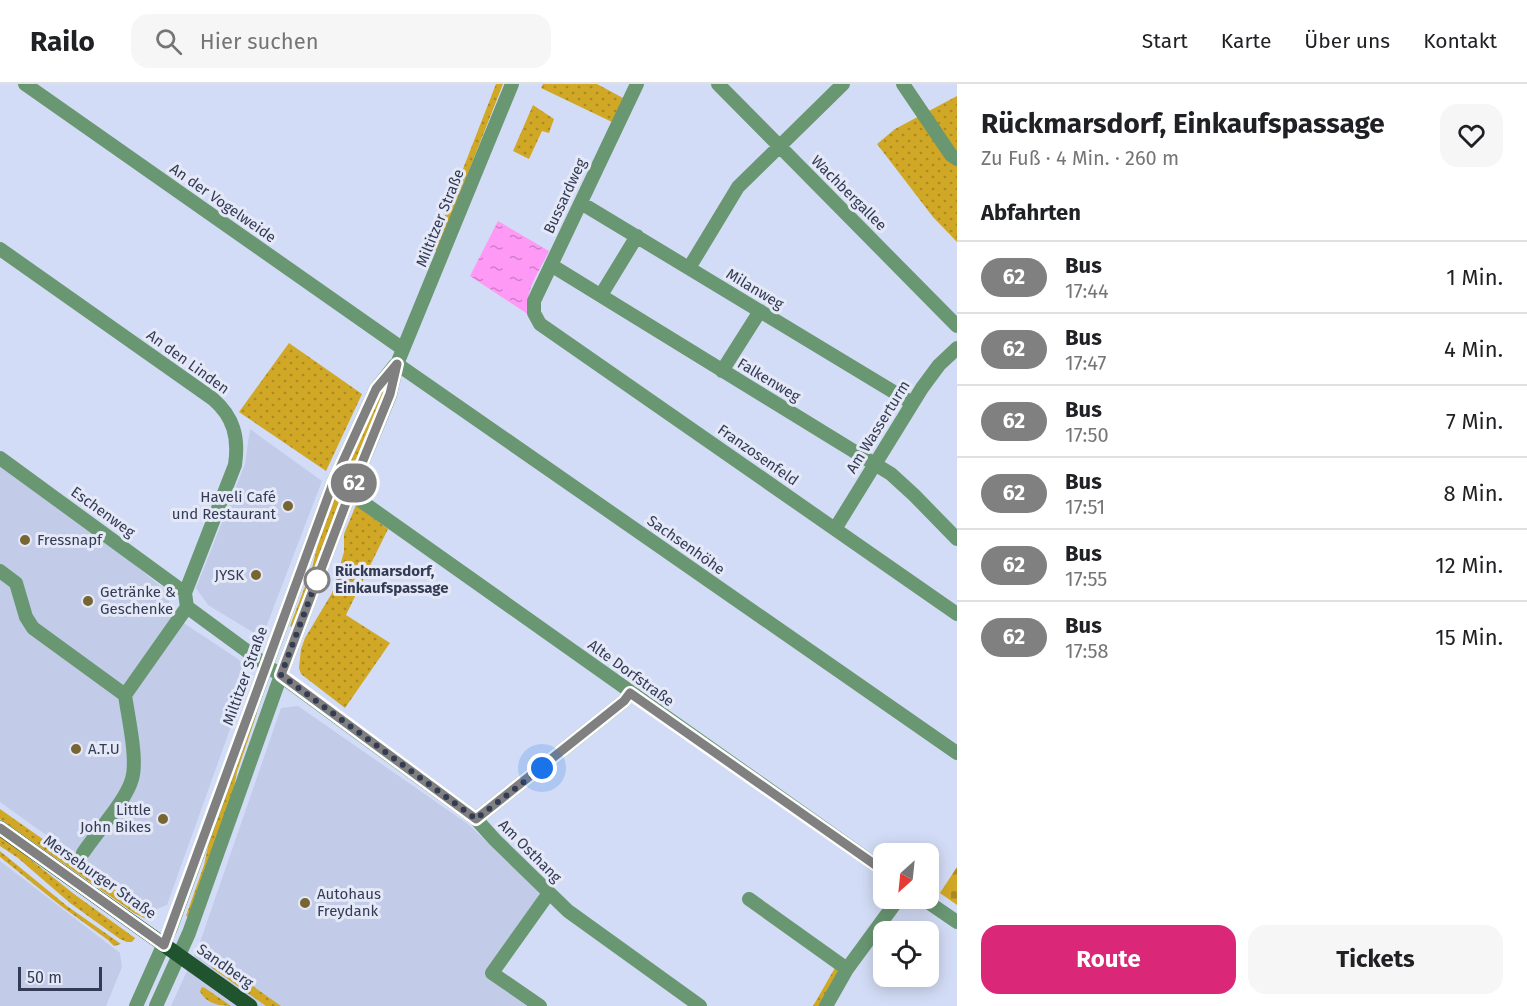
<!DOCTYPE html>
<html lang="de">
<meta charset="utf-8">
<style>
body{margin:0;font-family:"Fira Sans",sans-serif;background:#f6f6f6;color:#202124;height:100vh;display:flex;flex-direction:column;font-size:22px;white-space:nowrap}
*{box-sizing:border-box;margin:0}
p{font-size:20px;color:#757577}
.icon{flex:none;width:33px;height:33px;fill:none;stroke:currentColor;stroke-width:2;stroke-linecap:round;stroke-linejoin:round}
.map{position:relative;flex:1;overflow:hidden}
.details{display:flex;flex-direction:column;background:#fff;width:570px}
.details>*{flex:none}
.badge{padding:0 12px;border-radius:20px;font-size:21px;line-height:39px}
.needle{width:39px;rotate:207deg}
.tools{position:absolute;left:873px;top:759px;display:grid;gap:12px}
.tools a{display:grid;place-items:center;width:66px;height:66px;border-radius:12px;background:#fff;box-shadow:0 3px 15px #0003;font-size:30px}
.scale{position:absolute;left:18px;bottom:15px;width:84px;box-sizing:border-box;padding-left:6px;border:3px solid #333b55;border-top:0;font-size:16px;line-height:21px;white-space:nowrap;color:#333b55;-webkit-text-stroke:4px #e5e9f7;paint-order:stroke}
.you{position:absolute;width:30px;height:30px;margin:-15px;border:4px solid #fff;border-radius:50%;background:#1a73e8;box-shadow:0 0 0 9px #1a73e833}
.map>.badge{position:absolute;translate:-50% -50%;box-shadow:0 0 0 3px #fff}
h2{padding:0 24px;font-size:22px;line-height:54px}
.round{display:grid;place-items:center;flex:none;width:63px;height:63px;border-radius:18px;background:#f6f6f6}
.overview{display:flex;align-items:center;justify-content:space-between;height:102px;padding:0 24px}
h1{font-size:28px;font-weight:700;line-height:45px}
.button{display:flex;gap:12px;margin-top:auto;padding:12px 24px}
.button a{flex:1;height:69px;border-radius:18px;background:#db2777;color:#fff;font-size:24px;font-weight:700;line-height:69px;text-align:center}
.button a+a{background:#f6f6f6;color:#202124}
ul{padding:0;list-style:none}
li{display:flex;align-items:center;gap:18px;height:72px;padding:0 24px;border-top:2px solid #e0e0e0}
li div{flex:1}
li b{display:block;font-size:22px}
li em{font-style:normal}
li .badge{min-width:66px;font-weight:700;text-align:center}
header{display:flex;align-items:center;gap:36px;box-sizing:border-box;height:84px;padding:0 30px;background:#fff;border-bottom:2px solid #e0e0e0}
header strong{font-size:28px}
nav{display:flex;gap:33px;margin-inline-start:auto;font-size:21px}
.search{width:420px;height:54px;background:#f6f6f6;display:flex;align-items:center;gap:15px;box-sizing:border-box;padding:0 21px;border-radius:18px;color:#757577;font-size:22px}
main{display:flex;flex:1;min-height:0}
.map>svg:first-child{display:block}
.built{fill:#c2cce9}
.grass{fill:url(#grass-dots)}
.cemetery{fill:url(#cemetery-stones)}
.water{fill:url(#water-ripples)}
.lines{fill:none;stroke-linecap:round;stroke-linejoin:round}
.minor{stroke:#699772;stroke-width:14}
.major{stroke:#1f542e;stroke-width:15}
.line-casing{stroke:#fff;stroke-width:14}
.line{stroke:#808080;stroke-width:9}
.walk{stroke:#333b55;stroke-width:6;stroke-dasharray:0 10.8}
.poi-dot{fill:#776533;stroke:#e5e9f7;stroke-width:2}
.stop-dot{fill:#fff;stroke:#808080;stroke-width:3}
.labels{text-anchor:middle;dominant-baseline:central;stroke-width:6;stroke-linejoin:round;paint-order:stroke}
.street-label{font-size:15px;fill:#333b55;stroke:#e5e9f7}
.poi-label{font-size:15px;fill:#333b55;stroke:#e5e9f7;text-anchor:start}
.stop-label{font-size:15px;font-weight:bold;fill:#333b55;stroke:#e5e9f7;text-anchor:start}
</style>
<header>
<strong>Railo</strong>
<div class="search"><svg class="icon" aria-label="search" viewBox="0 0 24 24"><circle cx="10" cy="10" r="6"/><path d="M15 15l6 6"/></svg>Hier suchen</div>
<nav><a>Start</a><a>Karte</a><a>Über uns</a><a>Kontakt</a></nav>
</header>
<main>
<div class="map">
<svg width="957" height="922" viewBox="0 0 957 922">
<defs>
<pattern id="grass-dots" width="8" height="8" patternUnits="userSpaceOnUse" patternTransform="scale(1.5)"><rect width="8" height="8" fill="#d1a825"/><path d="M2 2h.1M6 6h.1" fill="none" stroke="#aa8a23" stroke-width="1.8" stroke-linecap="round"/></pattern>
<pattern id="cemetery-stones" width="16" height="16" patternUnits="userSpaceOnUse" patternTransform="scale(1.5)"><rect width="16" height="16" fill="#d1a825"/><path d="M2 7V4a2 2 0 0 1 4 0v3zM10 15v-3a2 2 0 0 1 4 0v3z" fill="#aa8a23"/></pattern>
<pattern id="water-ripples" width="26" height="14" patternUnits="userSpaceOnUse" patternTransform="scale(1.5)"><rect width="26" height="14" fill="#ff99f6"/><path d="M2 4q2-2 4 0t4 0M15 11q2-2 4 0t4 0" fill="none" stroke="#cf7eca"/></pattern>
</defs>
<rect width="100%" height="100%" fill="#d3dcf6"/>
<!-- built -->
<path class="built" d="M 250,345 L 322,397 L 265,546 L 254,549 L 208,521 L 196,504 L 245,380 Z
M 0,381 L 100,452 L 165,506 L 170,520 L 170,530 L 238,575 L 247,586 L 248,595 L 167,821 L 154,826 L 145,822 L 0,718 Z
M 298,622 L 468,740 L 543,812 L 487,888 L 532,922 L 171,922 L 199,861 L 281,624 Z
M 0,777 L 120,869 L 122,883 L 106,922 L 0,922 Z"/>
<!-- grass -->
<path class="grass" d="M 496,0 L 503,0 L 437,168 L 434,165 L 433,162 Z
M 543,0 L 597,0 L 623,14 L 612,38 L 541,4 Z
M 957,12 L 957,158 L 933,133 L 877,60 L 895,45 Z
M 533,21 L 554,35 L 549,49 L 542,47 L 529,75 L 513,67 Z
M 289,259 L 362,310 L 326,387 L 239,328 Z
M 381,302 L 389,306 L 346,404 L 339,399 Z
M 336,407 L 343,413 L 293,543 L 290,542 L 312,484 L 318,459 Z
M 356,421 L 388,445 L 346,531 L 390,559 L 345,624 L 301,590 L 299,584 L 301,565 L 305,554 L 332,509 L 344,468 L 344,450 Z
M 253,628 L 257,629 L 237,688 L 233,708 L 189,833 L 186,832 L 204,781 L 209,758 Z
M 0,725 L 148,829 L 146,835 L 134,829 L 0,735 Z
M 0,751 L 74,810 L 135,854 L 132,858 L 127,858 L 120,855 L 70,819 L 18,774 L 0,762 Z
M 0,767 L 67,822 L 121,860 L 114,862 L 108,856 L 61,822 L 0,773 Z
M 216,876 L 281,922 L 266,922 L 211,883 Z
M 836,882 L 838,889 L 820,922 L 813,922 Z
M 202,903 L 205,904 L 231,922 C 219,922 205,919 200,907 Z"/>
<!-- cemetery -->
<path class="cemetery" d="M 957,783 L 957,821 L 940,809 Z"/>
<!-- water -->
<path class="water" d="M 498,137 L 549,167 C 540,187 522,209 529,231 L 470,192 Z"/>
<g class="lines">
<!-- minor -->
<path class="minor" d="M 25,0 L 403,265
M 637,0 L 534,217 L 534,229 L 540,240 L 957,530
M 718,0 L 957,242
M 903,0 L 951,71 L 957,75
M 581,119 L 912,319
M 0,165 L 213,315 C 234,333 239,354 235,381 L 185,509 L 187,523 L 476,735 L 495,756 L 568,827 L 700,922
M 551,181 L 891,390 L 914,411 L 957,455
M 689,184 L 738,103 L 843,0
M 601,211 L 637,152
M 397,280 L 957,669
M 722,287 L 760,227
M 0,374 L 185,509
M 361,417 L 884,787
M 835,445 L 922,304 L 939,281 L 957,264
M 0,487 L 16,499 L 26,533 L 33,544 L 125,611
M 476,735 L 624,617 L 630,609
M 83,769 C 96,749 126,717 132,695 C 138,675 128,633 125,611 L 187,523
M 922,814 L 957,838
M 749,815 L 847,885
M 136,922 L 170,846 L 333,399 L 376,305 L 395,281
M 156,922 L 189,849 L 281,591 L 349,411 L 390,311 L 397,280 L 512,0
M 540,922 L 492,889 L 549,809
M 826,922 L 847,885 L 899,814"/>
<!-- major -->
<path class="major" d="M 0,744 L 250,922"/>
</g>
<g class="lines">
<!-- line casing -->
<g class="line-casing">
<path id="line" d="M 0,744 L 164,861 L 333,399 L 376,305 L 397,280 L 390,310 L 349,411 L 281,591 L 476,735 L 624,617 L 630,609 L 884,787"/>
</g>
<!-- line -->
<use href="#line" class="line"/>
<!-- walk -->
<path class="walk" d="M 317,496 L 318,493 L 281,591 L 476,735 L 542,684"/>
</g>
<!-- markers -->
<g class="poi-dot">
<circle cx="288" cy="422" r="6"/>
<circle cx="25" cy="456" r="6"/>
<circle cx="256" cy="491" r="6"/>
<circle cx="88" cy="517" r="6"/>
<circle cx="76" cy="665" r="6"/>
<circle cx="163" cy="735" r="6"/>
<circle cx="305" cy="819" r="6"/>
</g>
<circle class="stop-dot" cx="317" cy="496" r="12"/>
<g class="labels">
<!-- street labels -->
<g class="street-label">
<text transform="translate(849 109) rotate(45)">Wachbergallee</text>
<text transform="translate(565 112) rotate(-65)">Bussardweg</text>
<text transform="translate(223 119) rotate(35)">An der Vogelweide</text>
<text transform="translate(440 134) rotate(-68)">Miltitzer Straße</text>
<text transform="translate(755 205) rotate(31)">Milanweg</text>
<text transform="translate(188 278) rotate(36)">An den Linden</text>
<text transform="translate(769 296) rotate(31)">Falkenweg</text>
<text transform="translate(878 343) rotate(-58)">Am Wasserturm</text>
<text transform="translate(758 371) rotate(35)">Franzosenfeld</text>
<text transform="translate(103 428) rotate(36)">Eschenweg</text>
<text transform="translate(686 461) rotate(35)">Sachsenhöhe</text>
<text transform="translate(631 589) rotate(36)">Alte Dorfstraße</text>
<text transform="translate(245 592) rotate(-70)">Miltitzer Straße</text>
<text transform="translate(530 767) rotate(45)">Am Osthang</text>
<text transform="translate(100 793) rotate(35)">Merseburger Straße</text>
<text transform="translate(225 882) rotate(35)">Sandberg</text>
</g>
<!-- poi labels -->
<g class="poi-label">
<text x="276" y="413" text-anchor="end">Haveli Café<tspan x="276" dy="17">und Restaurant</tspan></text>
<text x="37" y="456">Fressnapf</text>
<text x="244" y="491" text-anchor="end">JYSK</text>
<text x="100" y="508">Getränke &amp;<tspan x="100" dy="17">Geschenke</tspan></text>
<text x="88" y="665">A.T.U</text>
<text x="151" y="726" text-anchor="end">Little<tspan x="151" dy="17">John Bikes</tspan></text>
<text x="317" y="810">Autohaus<tspan x="317" dy="17">Freydank</tspan></text>
</g>
<!-- stop labels -->
<g class="stop-label">
<text x="335" y="487">Rückmarsdorf,<tspan x="335" dy="17">Einkaufspassage</tspan></text>
</g>
</g>
</svg>
<div class="tools">
<a><svg class="needle" viewBox="-14 -14 28 28"><path d="M0-13l5 13h-10z" fill="#e53935"/><path d="M0 13l5-13h-10z" fill="#757577"/></svg></a>
<a><svg class="icon" aria-label="locate" viewBox="0 0 24 24"><circle cx="12" cy="12" r="6"/><path d="M12 2v4M12 18v4M2 12h4M18 12h4"/></svg></a>
</div>
<div class="scale">50 m</div>
<div class="you" style="left:542px;top:684px"></div>
<b class="badge" style="left:354px;top:399px;background:#808080;color:#fff">62</b>
</div>
<section class="details">
<div class="overview"><div><h1>Rückmarsdorf, Einkaufspassage</h1><p>Zu Fuß · 4 Min. · 260 m</p></div><a class="round"><svg class="icon" aria-label="heart" viewBox="0 0 24 24"><path d="M12 20l-8-8c-3-5 5-10 8-4 3-6 11-1 8 4z"/></svg></a></div>
<h2>Abfahrten</h2>
<ul>
<li><span class="badge" style="background:#808080;color:#fff">62</span><div><b>Bus</b><p>17:44</p></div><em>1 Min.</em></li>
<li><span class="badge" style="background:#808080;color:#fff">62</span><div><b>Bus</b><p>17:47</p></div><em>4 Min.</em></li>
<li><span class="badge" style="background:#808080;color:#fff">62</span><div><b>Bus</b><p>17:50</p></div><em>7 Min.</em></li>
<li><span class="badge" style="background:#808080;color:#fff">62</span><div><b>Bus</b><p>17:51</p></div><em>8 Min.</em></li>
<li><span class="badge" style="background:#808080;color:#fff">62</span><div><b>Bus</b><p>17:55</p></div><em>12 Min.</em></li>
<li><span class="badge" style="background:#808080;color:#fff">62</span><div><b>Bus</b><p>17:58</p></div><em>15 Min.</em></li>
</ul>
<div class="button"><a>Route</a><a>Tickets</a></div>
</section>
</main>
